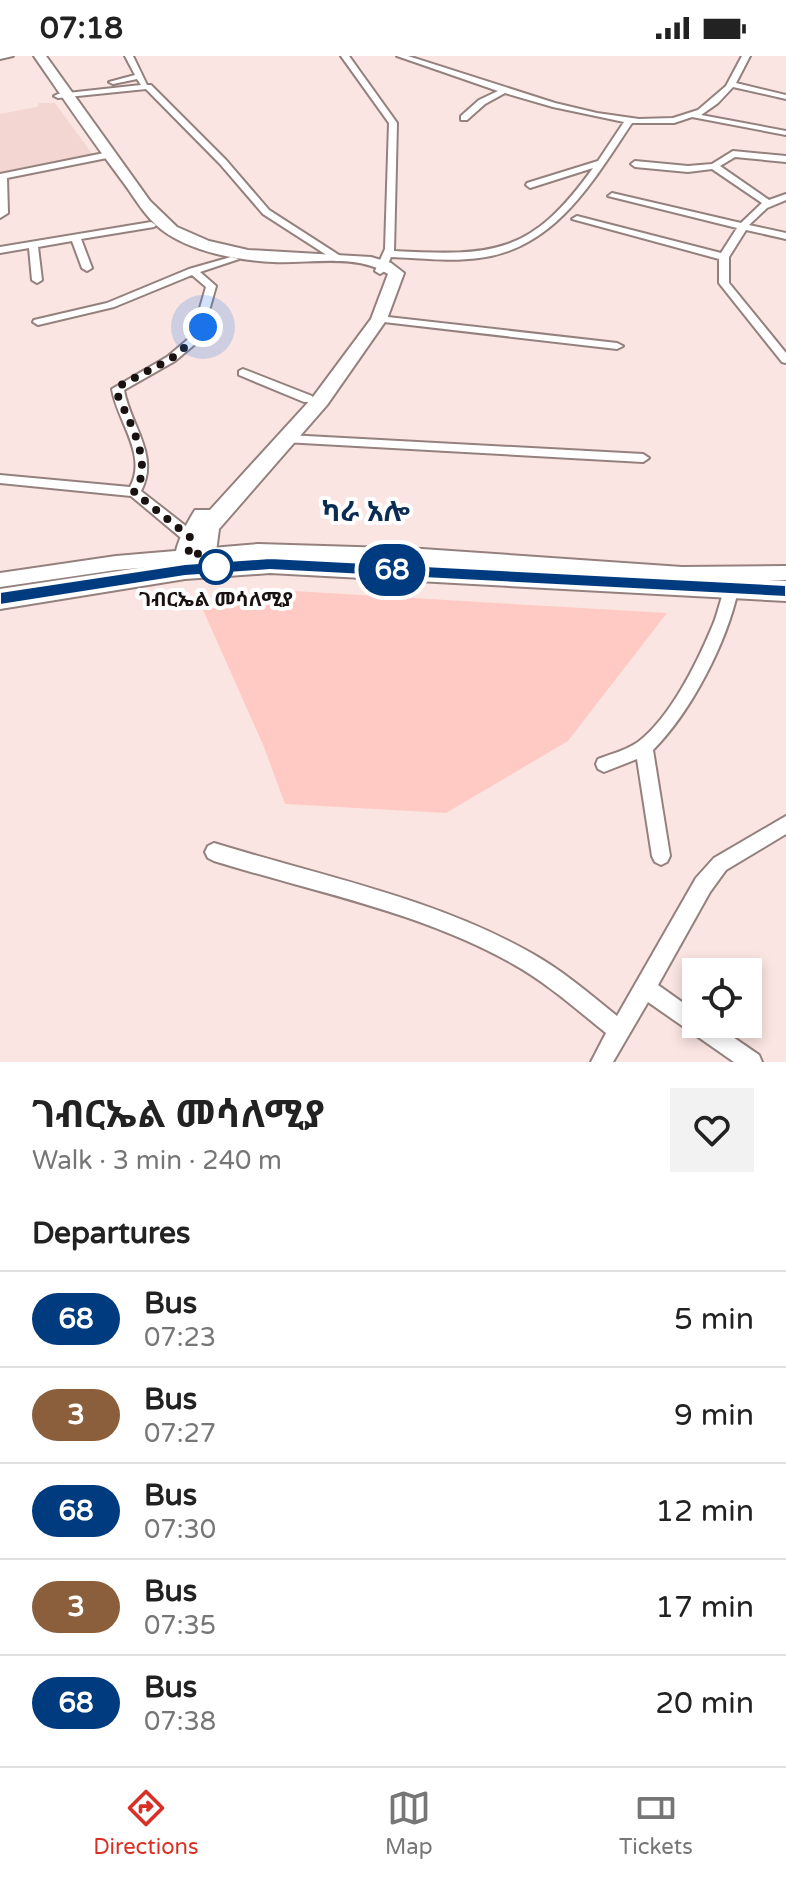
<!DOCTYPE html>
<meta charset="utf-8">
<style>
body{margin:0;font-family:"Varela Round","Noto Sans Ethiopic",sans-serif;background:#f2f2f2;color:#222;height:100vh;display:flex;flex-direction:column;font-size:30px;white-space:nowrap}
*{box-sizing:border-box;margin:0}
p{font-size:26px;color:#767676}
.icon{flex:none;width:44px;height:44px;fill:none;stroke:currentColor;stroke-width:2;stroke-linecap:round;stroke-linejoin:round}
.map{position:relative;height:1006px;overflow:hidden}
.drawer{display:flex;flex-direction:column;background:#fff;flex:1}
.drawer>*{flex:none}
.badge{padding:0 16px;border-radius:26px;font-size:28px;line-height:52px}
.controls{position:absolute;left:682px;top:902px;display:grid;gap:16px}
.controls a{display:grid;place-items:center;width:80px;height:80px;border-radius:0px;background:#fff;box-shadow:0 4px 12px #0003;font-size:40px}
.you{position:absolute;width:40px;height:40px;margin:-20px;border:6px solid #fff;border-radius:50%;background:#1a73e8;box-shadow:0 0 0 12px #1a73e833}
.map>.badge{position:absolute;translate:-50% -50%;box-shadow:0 0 0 4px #fff}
h2{padding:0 32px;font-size:30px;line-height:72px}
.round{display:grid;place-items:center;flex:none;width:84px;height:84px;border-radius:0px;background:#f2f2f2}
.headline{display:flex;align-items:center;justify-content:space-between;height:136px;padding:0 32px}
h1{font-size:38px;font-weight:700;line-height:60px}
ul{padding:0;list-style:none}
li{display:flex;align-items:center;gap:24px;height:96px;padding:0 32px;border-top:2px solid #e0e0e0}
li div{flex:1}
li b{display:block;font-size:30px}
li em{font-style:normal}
li .badge{min-width:88px;font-weight:700;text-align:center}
.status{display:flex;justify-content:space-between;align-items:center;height:56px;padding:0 40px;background:#fff;direction:ltr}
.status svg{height:22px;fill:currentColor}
.tab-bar{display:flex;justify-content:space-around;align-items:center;height:112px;border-top:2px solid #e0e0e0;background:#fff;font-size:22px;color:#767676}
.tab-bar a{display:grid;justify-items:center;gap:4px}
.tab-bar .selected{color:#d93025}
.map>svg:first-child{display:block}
.built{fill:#f3d5d1}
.green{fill:#ffcac3}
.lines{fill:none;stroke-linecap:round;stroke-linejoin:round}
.minor-casing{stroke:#94817e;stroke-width:4}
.tertiary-casing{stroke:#94817e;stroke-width:4}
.secondary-casing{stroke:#94817e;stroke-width:4}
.primary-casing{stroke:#94817e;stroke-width:4}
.minor{fill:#fff;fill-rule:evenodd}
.tertiary{fill:#fff;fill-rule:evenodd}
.secondary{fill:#fff;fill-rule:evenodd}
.primary{fill:#fff;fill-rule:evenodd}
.line{fill:#003b80;stroke:#fff;stroke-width:2}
.walk{stroke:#191211;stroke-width:8;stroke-dasharray:0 14.4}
.stop-dot{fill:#fff;stroke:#003b80;stroke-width:4}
.labels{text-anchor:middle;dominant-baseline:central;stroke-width:8;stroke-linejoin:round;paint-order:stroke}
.stop-label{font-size:20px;font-weight:bold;fill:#191211;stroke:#fff}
.district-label{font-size:28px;font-weight:bold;fill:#0b2d54;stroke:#fff}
</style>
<div class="status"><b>07:18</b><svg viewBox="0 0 49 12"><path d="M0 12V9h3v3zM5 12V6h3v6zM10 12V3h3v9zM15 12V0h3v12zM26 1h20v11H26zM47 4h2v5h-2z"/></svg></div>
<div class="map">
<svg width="786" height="1006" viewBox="0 0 786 1006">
<rect width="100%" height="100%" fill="#fbe5e2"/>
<!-- built -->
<path class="built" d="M 39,47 L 55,47 L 93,99 L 0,117 L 0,58 L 37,51 Z"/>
<!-- green -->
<path class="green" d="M 293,535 L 667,557 L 568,685 L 446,757 L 285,748 L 264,691 L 203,554 Z"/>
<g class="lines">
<!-- minor casing -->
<g class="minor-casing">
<path id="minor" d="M 0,0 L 13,0 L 0,3 Z
M 125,0 L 133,0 L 147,29 L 151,29 L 226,104 L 269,154 L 342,201 L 342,205 L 336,205 L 263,158 L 220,108 L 146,33 L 58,42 L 54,40 L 58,38 L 141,29 L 137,23 L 113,28 L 109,26 L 135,19 Z
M 341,0 L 349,0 L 397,67 L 394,195 C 494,200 531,199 593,112 L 530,132 L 526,129 L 527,127 L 598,105 L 624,66 L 553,51 L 505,37 L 485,48 L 467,64 L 461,64 L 461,60 L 479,44 L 498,35 L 397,0 L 408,0 L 555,47 L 597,57 L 639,63 L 673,62 L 698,54 L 726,30 L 742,0 L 750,0 L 736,27 L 786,39 L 786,43 L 733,31 L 718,47 L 701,59 L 786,75 L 786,79 L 692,61 L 674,67 L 632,67 C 593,125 555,193 479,202 C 450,206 420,202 391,201 L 385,215 L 380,218 L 375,215 L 385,193 L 389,67 Z
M 733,95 L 786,100 L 786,106 L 735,101 L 720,110 L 769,144 L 786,138 L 786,144 L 767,152 L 749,169 L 786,177 L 786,183 L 746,174 L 729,201 L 729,227 L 786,297 L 786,307 L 782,306 L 719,227 L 719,203 L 572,163 L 577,160 L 721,197 L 737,172 L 608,140 L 612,137 L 741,167 L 762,147 L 712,113 L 688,116 L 635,111 L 631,108 L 635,105 L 688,110 L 712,108 Z
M 109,96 L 113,99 L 112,101 L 7,122 L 8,157 L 0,162 L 0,118 Z
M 151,166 L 156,169 L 154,171 L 81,183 L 92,212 L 87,215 L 82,212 L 72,185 L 38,191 L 42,224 L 37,227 L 32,224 L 29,192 L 0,197 L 0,191 Z
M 231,201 L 239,203 L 200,216 L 216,230 L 201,283 L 175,305 L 124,334 C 130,369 160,399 141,435 L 196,478 L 198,482 L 196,486 L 186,486 L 131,440 L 0,427 L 0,419 L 130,431 C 148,399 117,365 112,333 L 167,301 L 192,280 L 206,231 L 192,219 L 114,251 L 38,269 L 33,266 L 34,264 L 107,247 L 189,213 Z
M 379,260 L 617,287 L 623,290 L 617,293 L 375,265 L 375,261 Z
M 243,313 L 312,340 L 314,343 L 312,346 L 304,346 L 239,319 L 239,315 Z
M 288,379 L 643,398 L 649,402 L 643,406 L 284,386 L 282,383 L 284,380 Z
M 731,528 L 736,530 L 738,534 C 727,586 691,656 653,694 L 670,800 L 667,806 L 661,809 L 655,806 L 652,800 L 637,703 L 604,716 L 598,713 L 596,708 L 598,703 C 611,698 627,694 638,686 C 670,662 697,607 712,571 C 718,558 720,543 726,530 Z
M 786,760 L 786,778 L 726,814 L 710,836 L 658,929 L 696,956 L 696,968 L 714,968 L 759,999 L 762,1006 L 734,1006 L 648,946 L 613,1006 L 591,1006 L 606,977 C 576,953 547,927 513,908 C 421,856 314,836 214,805 L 208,802 L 205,796 L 208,790 L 214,787 C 321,820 435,842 533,898 C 563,915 590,938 617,960 L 696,822 L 714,802 Z"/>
</g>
<!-- tertiary casing -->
<g class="tertiary-casing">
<path id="tertiary" d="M 258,488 L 422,493 L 682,511 L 786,510 L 786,524 L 682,525 L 422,507 L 258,502 L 116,514 L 0,531 L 0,517 L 116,500 Z"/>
</g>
<!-- secondary casing -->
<g class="secondary-casing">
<path id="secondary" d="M 34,0 L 46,0 L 150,145 L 177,171 L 209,185 L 248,194 L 371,201 L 391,207 L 404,217 L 387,263 L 327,349 L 219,473 L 213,519 L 205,521 L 195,516 L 185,522 L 177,520 C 168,501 185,470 195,454 L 210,454 L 313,341 L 371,263 L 388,218 C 357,197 308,208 273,206 C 237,204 191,196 162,174 C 145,161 135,142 123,126 C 92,85 63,42 34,0 Z"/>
</g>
<!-- primary casing -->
<g class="primary-casing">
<path id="primary" d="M 270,499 L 786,525 L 786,545 L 270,517 L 185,523 L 0,553 L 0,533 L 185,505 Z"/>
</g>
<!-- minor -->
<use href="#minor" class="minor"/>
<!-- tertiary -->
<use href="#tertiary" class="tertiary"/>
<!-- secondary -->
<use href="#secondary" class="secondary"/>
<!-- primary -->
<use href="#primary" class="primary"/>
</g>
<!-- line -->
<path class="line" d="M 270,502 L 786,529 L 786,541 L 270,514 L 185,520 L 0,549 L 0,536 L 185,508 Z"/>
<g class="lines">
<!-- walk -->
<path class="walk" d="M 203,271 L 197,281 L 171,303 L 121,329 L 117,338 C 129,365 155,409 134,436 L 191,482 L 188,499 L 205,497 L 205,513 L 224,511 L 216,511"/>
</g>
<!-- markers -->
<circle class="stop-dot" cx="216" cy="511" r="16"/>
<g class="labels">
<!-- stop labels -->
<g class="stop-label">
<text x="216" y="544">ገብርኤል መሳለሚያ</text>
</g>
<!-- district labels -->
<g class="district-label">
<text x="366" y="456">ካራ አሎ</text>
</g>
</g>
</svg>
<div class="controls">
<a><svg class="icon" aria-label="locate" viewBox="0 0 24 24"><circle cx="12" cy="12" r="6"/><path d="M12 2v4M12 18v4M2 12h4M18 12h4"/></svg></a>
</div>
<div class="you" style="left:203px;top:271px"></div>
<b class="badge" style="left:392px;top:514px;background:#003b80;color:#fff">68</b>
</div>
<section class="drawer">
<div class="headline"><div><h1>ገብርኤል መሳለሚያ</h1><p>Walk · 3 min · 240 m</p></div><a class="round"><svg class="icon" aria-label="heart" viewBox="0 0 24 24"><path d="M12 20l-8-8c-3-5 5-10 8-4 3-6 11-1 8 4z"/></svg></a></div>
<h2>Departures</h2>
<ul>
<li><span class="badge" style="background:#003b80;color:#fff">68</span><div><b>Bus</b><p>07:23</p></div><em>5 min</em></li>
<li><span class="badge" style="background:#8b5e3c;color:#fff">3</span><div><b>Bus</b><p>07:27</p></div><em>9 min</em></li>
<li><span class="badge" style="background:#003b80;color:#fff">68</span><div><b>Bus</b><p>07:30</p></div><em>12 min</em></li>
<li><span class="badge" style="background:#8b5e3c;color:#fff">3</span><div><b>Bus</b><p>07:35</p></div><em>17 min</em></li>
<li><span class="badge" style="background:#003b80;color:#fff">68</span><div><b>Bus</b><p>07:38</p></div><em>20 min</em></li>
</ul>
</section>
<nav class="tab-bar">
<a class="selected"><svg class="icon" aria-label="directions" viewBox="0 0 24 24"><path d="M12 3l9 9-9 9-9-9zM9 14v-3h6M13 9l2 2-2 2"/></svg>Directions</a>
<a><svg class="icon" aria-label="map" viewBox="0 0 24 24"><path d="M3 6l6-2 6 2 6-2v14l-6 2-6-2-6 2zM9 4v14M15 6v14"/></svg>Map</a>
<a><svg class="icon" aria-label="tickets" viewBox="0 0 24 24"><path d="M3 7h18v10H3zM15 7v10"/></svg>Tickets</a>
</nav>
